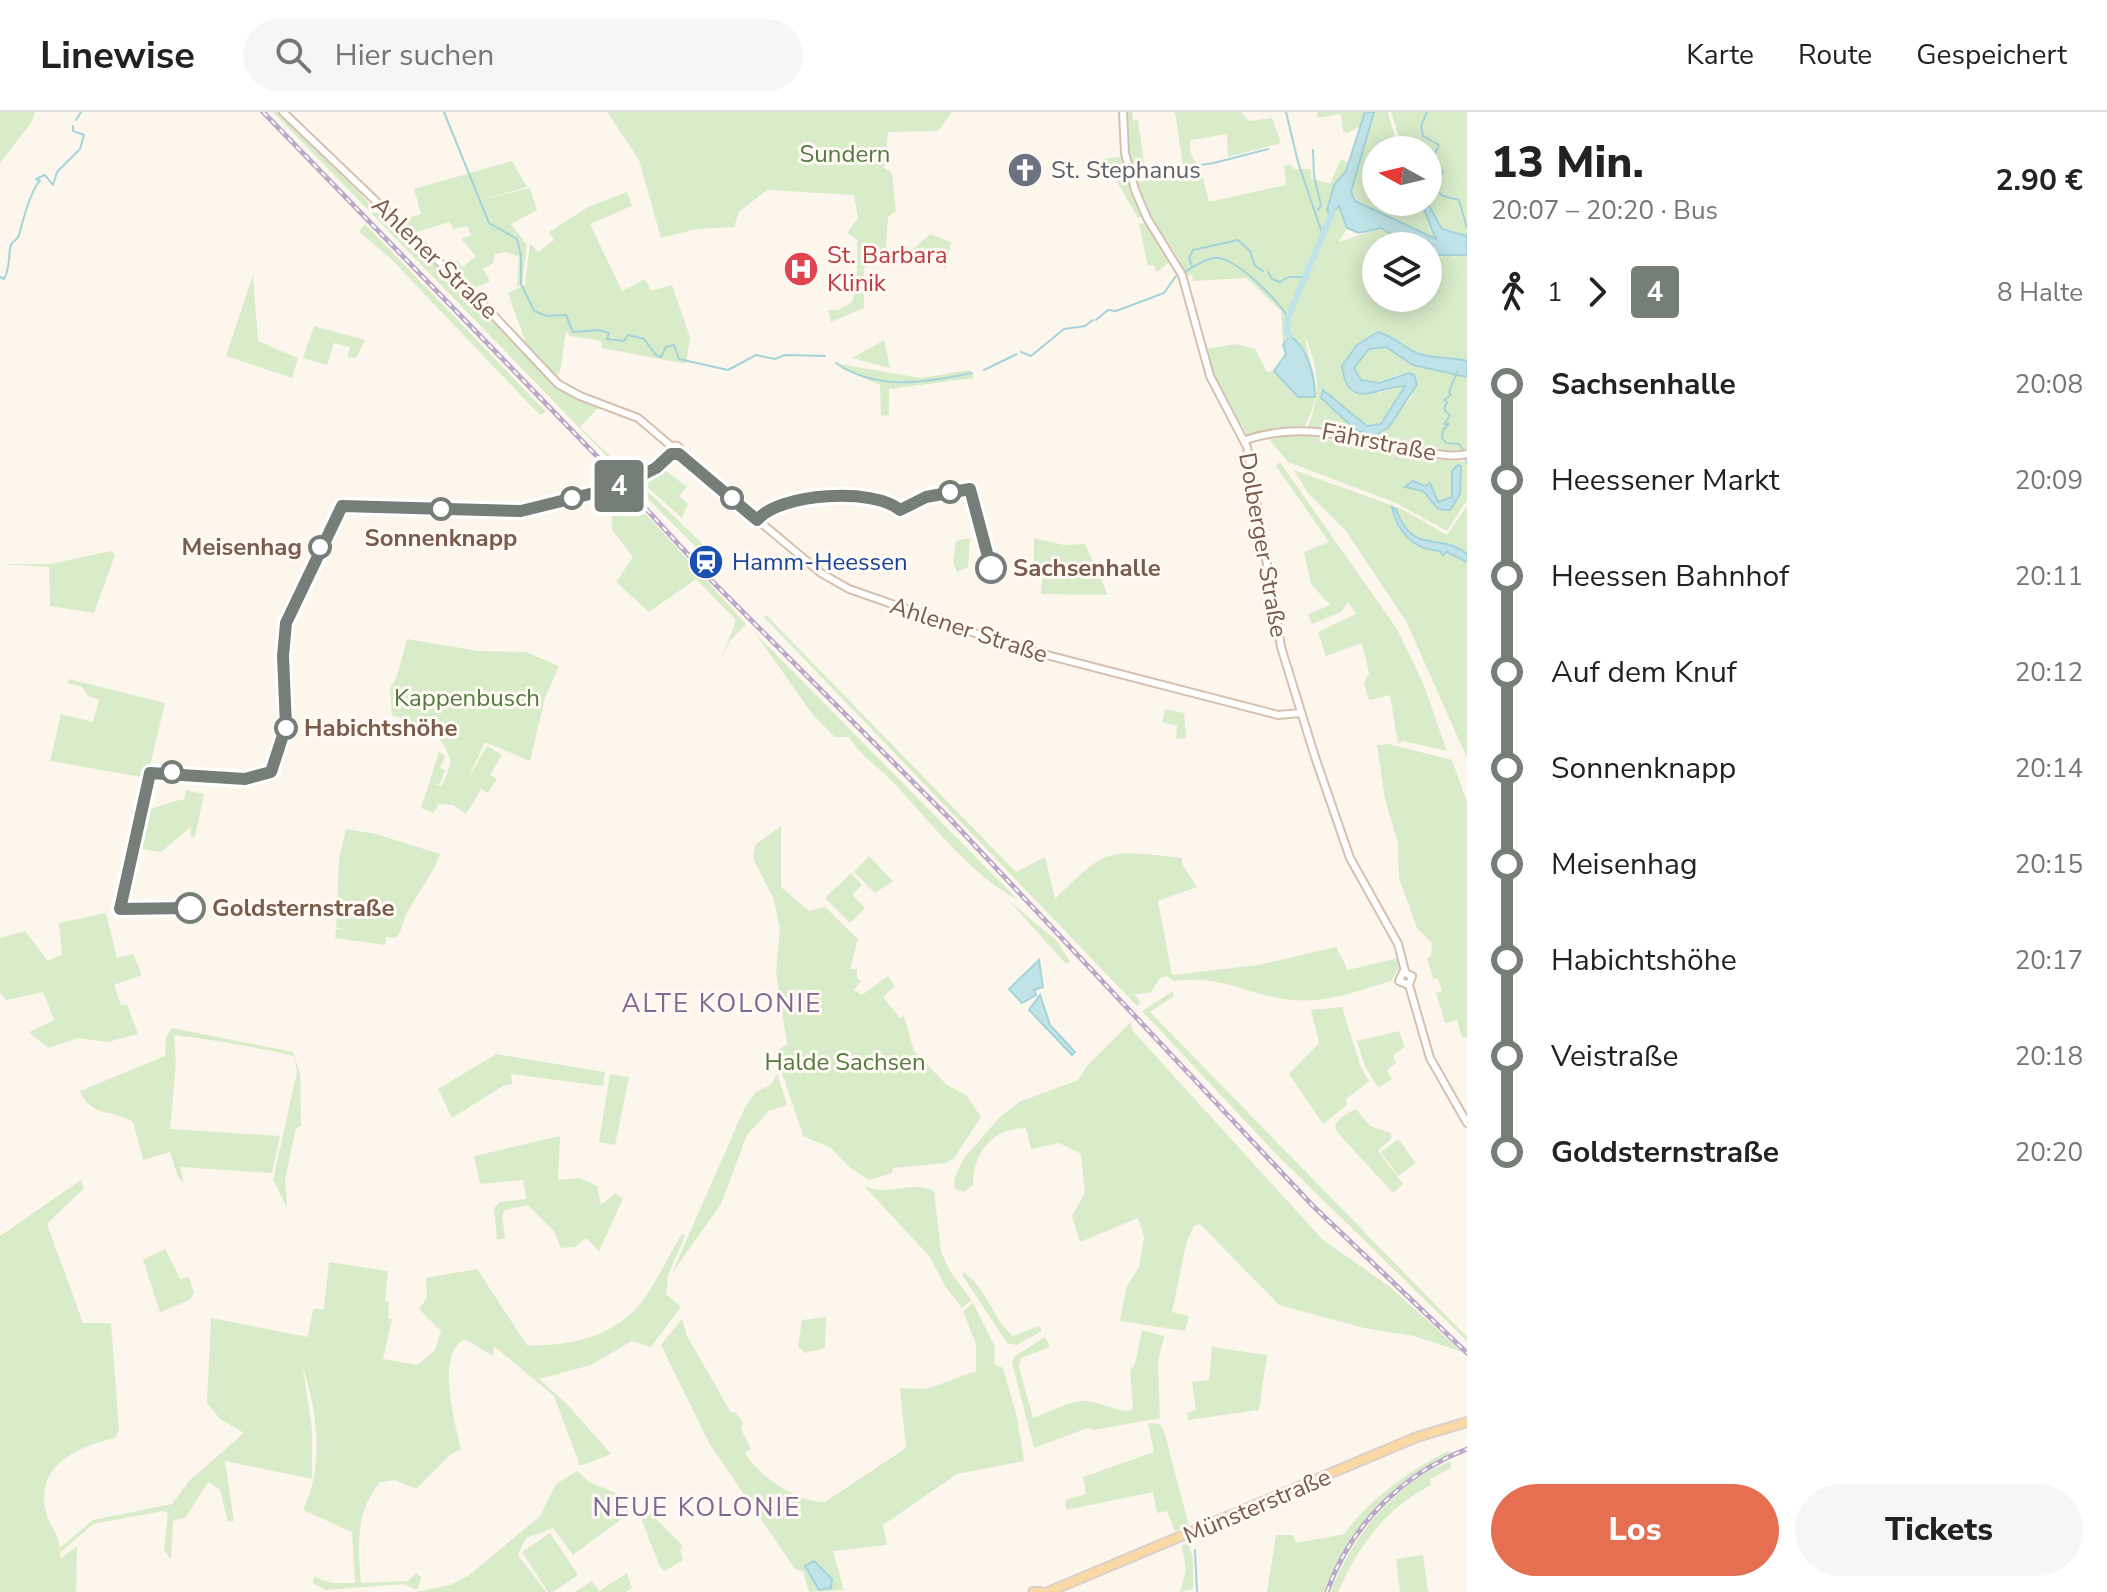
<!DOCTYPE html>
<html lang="de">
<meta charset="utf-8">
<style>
body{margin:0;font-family:"Nunito Sans",sans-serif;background:#f6f6f6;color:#222;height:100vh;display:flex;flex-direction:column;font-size:30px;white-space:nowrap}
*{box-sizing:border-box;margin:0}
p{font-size:26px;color:#767676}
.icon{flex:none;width:44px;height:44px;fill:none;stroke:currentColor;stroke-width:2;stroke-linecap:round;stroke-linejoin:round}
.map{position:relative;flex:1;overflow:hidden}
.sheet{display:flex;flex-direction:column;background:#fff;width:640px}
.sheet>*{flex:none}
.badge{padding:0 16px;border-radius:6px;font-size:28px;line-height:52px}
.needle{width:52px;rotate:278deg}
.buttons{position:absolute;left:1362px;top:24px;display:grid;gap:16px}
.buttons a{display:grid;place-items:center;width:80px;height:80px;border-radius:50%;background:#fff;box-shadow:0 4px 20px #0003;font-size:40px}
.map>.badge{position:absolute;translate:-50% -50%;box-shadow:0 0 0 4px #fff}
.legs{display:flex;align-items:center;gap:12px;height:88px;padding:0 24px;font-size:26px}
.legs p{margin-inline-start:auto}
.overview{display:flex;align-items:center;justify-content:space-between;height:136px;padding:0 24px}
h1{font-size:44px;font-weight:800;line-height:60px}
.button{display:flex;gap:16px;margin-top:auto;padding:16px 24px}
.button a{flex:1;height:92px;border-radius:48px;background:#e76f51;color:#fff;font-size:32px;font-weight:800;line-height:92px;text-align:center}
.button a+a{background:#f6f6f6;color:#222}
ul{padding:0 24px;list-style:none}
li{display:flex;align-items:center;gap:28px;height:96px;font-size:30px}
li i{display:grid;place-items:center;width:12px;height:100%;margin:0 10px;background:currentColor}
li i::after{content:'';width:20px;height:20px;margin:-10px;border:6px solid;border-radius:50%;background:#fff}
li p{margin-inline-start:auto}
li:first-child i{background:linear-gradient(#0000 50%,currentColor 0)}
li:last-child i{background:linear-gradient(currentColor 50%,#0000 0)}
header{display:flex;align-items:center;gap:48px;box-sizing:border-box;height:112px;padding:0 40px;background:#fff;border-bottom:2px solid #e0e0e0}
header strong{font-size:38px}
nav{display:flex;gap:44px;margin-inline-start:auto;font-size:28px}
.search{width:560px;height:72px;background:#f6f6f6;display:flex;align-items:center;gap:20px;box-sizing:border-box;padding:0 28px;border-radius:44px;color:#767676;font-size:30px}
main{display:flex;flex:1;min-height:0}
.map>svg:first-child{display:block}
.green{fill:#d8ecc9}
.water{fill:#bfe3e8;stroke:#a5d3da;stroke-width:2}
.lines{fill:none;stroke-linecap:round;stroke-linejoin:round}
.stream{stroke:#a5d3da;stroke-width:2}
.river{stroke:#bfe3e8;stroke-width:6}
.secondary-casing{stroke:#d6c0b0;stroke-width:10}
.primary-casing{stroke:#dad1cd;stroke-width:12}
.secondary{stroke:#fff;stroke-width:6}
.primary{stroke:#fbd9a5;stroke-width:8}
.rail-casing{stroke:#b9a8c9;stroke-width:5}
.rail{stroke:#fffaf3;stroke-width:2;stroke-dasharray:6;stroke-linecap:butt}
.line-1-casing{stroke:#fff;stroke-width:18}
.line-1{stroke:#757f77;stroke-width:12}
.stop-1-dot{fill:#fff;stroke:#757f77;stroke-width:4}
.labels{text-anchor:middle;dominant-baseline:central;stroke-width:6;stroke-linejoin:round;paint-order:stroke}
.park-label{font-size:24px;fill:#537a41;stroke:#fffaf3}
.worship-label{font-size:24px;fill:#5b616d;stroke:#fffaf3;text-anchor:start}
.health-label{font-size:24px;fill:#be3a42;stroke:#fffaf3;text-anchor:start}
.street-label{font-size:24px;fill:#7a5c4d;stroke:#fffaf3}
.stop-label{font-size:24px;font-weight:bold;fill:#7a5c4d;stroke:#fffaf3;text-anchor:start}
.transit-label{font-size:24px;fill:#164399;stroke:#fffaf3;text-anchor:start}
.neighbourhood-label{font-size:26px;letter-spacing:2px;fill:#846695;stroke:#fffaf3}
</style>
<header>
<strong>Linewise</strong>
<div class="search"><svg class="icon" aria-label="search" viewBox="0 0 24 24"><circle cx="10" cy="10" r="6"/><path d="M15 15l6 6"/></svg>Hier suchen</div>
<nav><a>Karte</a><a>Route</a><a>Gespeichert</a></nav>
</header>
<main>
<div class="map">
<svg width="1467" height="1480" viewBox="0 0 1467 1480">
<rect width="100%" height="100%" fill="#fdf6ec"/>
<!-- green -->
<path class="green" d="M 0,0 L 35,0 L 31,11 L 0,51 Z
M 273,0 L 280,0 L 349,67 L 370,93 L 369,99 Z
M 607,0 L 952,0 L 938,19 L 888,20 L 884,56 L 892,61 L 896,99 L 888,105 L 886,135 L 864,156 L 864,196 L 831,210 L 828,198 L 838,198 L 852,190 L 857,171 L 857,128 L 847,121 L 858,106 L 854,83 L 767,78 L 739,100 L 734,115 L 697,117 L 661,126 L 639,48 Z
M 1125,0 L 1132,0 L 1133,8 L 1138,8 L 1145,57 L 1140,51 L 1134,52 L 1136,66 L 1131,55 Z
M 1175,0 L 1241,0 L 1249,9 L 1272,6 L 1281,31 L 1228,45 L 1227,22 L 1190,28 L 1190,39 L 1196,52 L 1183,55 Z
M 1317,0 L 1365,0 L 1362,14 L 1347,21 L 1343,19 L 1341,2 L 1318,6 Z
M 1374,0 L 1388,0 L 1398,38 L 1376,38 L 1376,90 L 1421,90 L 1439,129 L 1355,90 L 1350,80 Z
M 1391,0 L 1467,0 L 1467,249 C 1451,245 1432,247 1417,241 C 1402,234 1393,224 1378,220 L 1344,268 C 1367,292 1377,280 1404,273 L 1381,312 L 1368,314 L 1323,278 L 1323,290 L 1363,322 L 1383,321 L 1410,287 L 1417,272 L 1409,261 C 1392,261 1359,286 1354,256 L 1369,237 L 1386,235 L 1413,253 L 1467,265 L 1467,340 L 1452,343 L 1308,314 C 1322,282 1318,255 1305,224 C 1310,262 1325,275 1305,314 L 1247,322 L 1212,263 L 1205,237 L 1237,232 L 1255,237 L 1267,260 L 1274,259 L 1298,285 L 1315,284 L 1310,251 L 1294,226 L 1290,224 L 1283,233 L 1281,199 L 1247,166 L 1193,169 L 1192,163 L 1185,165 L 1178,145 L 1149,103 L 1137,70 L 1201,58 L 1209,90 L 1286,73 L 1284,54 L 1290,52 L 1294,57 L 1311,57 L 1311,66 L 1330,72 L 1341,47 L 1348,51 L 1329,91 L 1342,95 L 1347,116 L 1339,130 L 1381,116 L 1416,134 L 1376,134 L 1376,186 L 1428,186 L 1428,139 L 1456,145 L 1425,90 L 1428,90 L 1428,38 L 1404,38 Z
M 1123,44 L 1142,104 L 1138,106 L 1104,47 Z
M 512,49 L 527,75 L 480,88 L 530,76 L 537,98 L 511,112 L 527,133 L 522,172 L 517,175 L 519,145 L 506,140 L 495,142 L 493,151 L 483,157 L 490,169 L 471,178 L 449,156 L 457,148 L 463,155 L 476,144 L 461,127 L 471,123 L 467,114 L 453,117 L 450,110 L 413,121 L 399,108 L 421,102 L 414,77 Z
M 627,80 L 632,94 L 590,112 L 622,179 L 645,167 L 651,179 L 672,173 L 690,225 L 686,252 L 602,236 L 601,229 L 570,224 L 566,219 L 560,260 L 556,265 L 527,234 L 508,181 L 525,173 L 530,131 L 538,140 L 554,128 L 549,120 L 590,94 Z
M 371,101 L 378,101 L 398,112 L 549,266 L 601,293 L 580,315 L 630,363 L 627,365 Z
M 1145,111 L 1169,150 L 1157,160 L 1153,153 L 1148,154 L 1139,112 Z
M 365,112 L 546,300 L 541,303 L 535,298 L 390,146 L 359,120 Z
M 930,122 L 951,130 L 946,156 L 911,139 Z
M 253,163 L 258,229 L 298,246 L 292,266 L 226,244 Z
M 314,214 L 365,228 L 356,246 L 347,245 L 350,235 L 334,231 L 327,253 L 303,246 Z
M 884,228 L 890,256 L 852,246 Z
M 839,252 L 921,266 L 970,258 L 974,266 L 889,277 L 889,303 L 881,304 L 880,273 L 842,257 Z
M 1301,322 L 1404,344 L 1467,350 L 1467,388 L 1447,419 L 1396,391 L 1288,350 L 1269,327 Z
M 1280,350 L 1397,517 L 1423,571 L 1447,639 L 1403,629 L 1398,631 L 1390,583 L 1369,588 L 1364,571 L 1369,561 L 1362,531 L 1326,544 L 1318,520 L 1356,502 L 1348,490 L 1341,500 L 1312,512 L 1308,502 L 1330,493 L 1311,472 L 1304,440 L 1329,430 L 1276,354 Z
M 664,357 L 687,375 L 679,384 L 688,392 L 682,406 L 645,373 Z
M 1294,358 L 1402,397 L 1447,423 L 1467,394 L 1467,646 L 1406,509 L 1346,419 L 1307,380 Z
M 639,371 L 711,440 L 696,435 L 637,376 L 635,373 Z
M 624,378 L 746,512 L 730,529 L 722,546 L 736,508 L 696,467 L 649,500 L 616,470 L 633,445 L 612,418 L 611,383 Z
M 970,426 L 968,455 L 957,460 L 953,449 L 956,429 Z
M 1034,426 L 1064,433 L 1085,432 L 1108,483 L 1041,482 L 1043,454 L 1034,453 Z
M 111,439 L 115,443 L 94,501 L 50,494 L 49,455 L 0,452 L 50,452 Z
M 766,503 L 1016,760 L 1045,745 L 1055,787 C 1108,734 1108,738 1182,746 L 1182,752 L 1197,775 L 1158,789 L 1172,863 L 1258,853 L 1336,835 L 1348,858 L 1398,846 L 1399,855 L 1391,869 C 1360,878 1328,891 1294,888 C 1247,884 1225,862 1174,869 L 1167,864 L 1160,866 L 1150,881 L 1134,882 L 1141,890 L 1137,894 L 764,505 Z
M 755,521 L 1018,788 C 968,761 930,709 892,669 C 876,653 862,645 849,625 L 835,625 L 813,603 Z
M 407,527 L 479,539 L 526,540 L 559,554 L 545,586 L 530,649 L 485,630 L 468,667 L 487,634 L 502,643 L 490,663 L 497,667 L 488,681 L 476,674 L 481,678 L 466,702 L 453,693 L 438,692 L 434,701 L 421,696 L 439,640 L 445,644 L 440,656 L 445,658 L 440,672 L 434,672 L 442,674 L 451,650 C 439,614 423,615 392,603 L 390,577 L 397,564 Z
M 69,567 L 165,591 L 147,666 L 50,649 L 61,602 L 93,610 L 99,588 L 88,584 L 82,575 L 68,571 Z
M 1165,597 L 1184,601 L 1186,626 L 1176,627 L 1177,614 L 1162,610 Z
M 1389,632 L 1452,648 L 1467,690 L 1467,925 L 1462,926 L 1457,908 L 1445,911 L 1436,881 L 1442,879 L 1438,866 L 1433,867 L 1427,846 L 1431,844 L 1432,831 L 1417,816 L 1399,766 L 1398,731 L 1385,687 L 1377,633 Z
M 186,678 L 204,682 L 195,725 L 190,724 L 191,715 L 161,740 L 133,735 L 143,697 C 157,699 169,687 184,688 Z
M 781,714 L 781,775 L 809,799 L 825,795 L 858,827 L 850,857 L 857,857 L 857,866 L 861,869 L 854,878 L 862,883 L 888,864 L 895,874 L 883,885 L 900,906 L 904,904 L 914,939 L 947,973 L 966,983 L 981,1005 L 954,1046 L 946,1051 L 893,1056 L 892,1061 L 869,1068 L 849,1055 L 831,1036 L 803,1024 L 775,940 L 787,932 L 776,860 L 780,817 L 774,788 L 753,746 L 755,733 Z
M 346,717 L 376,722 L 440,742 C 432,765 417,781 406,803 C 402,811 402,819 396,826 L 386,825 L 385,833 L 335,826 L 336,817 L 346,818 L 336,815 L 339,747 Z
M 869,744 L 893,769 L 875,781 L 854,760 Z
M 851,761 L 862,773 L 852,783 L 865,796 L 850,811 L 825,786 Z
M 1008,788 L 1057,829 L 1070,850 L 1066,852 Z
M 106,801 L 117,846 L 133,842 L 142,863 L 114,873 L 121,893 L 127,893 L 138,922 L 108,930 L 78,926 L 48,936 L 29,920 L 54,908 L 43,880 L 6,888 L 0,881 L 0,826 L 25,819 L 48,849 L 62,842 L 59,811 Z
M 1173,879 L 1173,885 L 1150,900 L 1467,1225 L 1467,1229 L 1274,1040 L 1142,899 Z
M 1342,895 L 1361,956 L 1369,969 L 1346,987 L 1347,993 L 1323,1012 L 1289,962 L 1319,931 L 1311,898 Z
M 1131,910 L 1132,918 L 1322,1127 L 1390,1175 L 1462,1240 L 1414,1224 L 1364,1216 L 1279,1193 L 1200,1112 L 1194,1114 L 1186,1132 L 1172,1200 L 1189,1204 L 1185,1219 L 1120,1209 L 1126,1176 L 1139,1155 L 1144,1125 L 1138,1106 L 1080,1130 L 1072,1104 L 1085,1081 L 1081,1042 L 1059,1031 L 1031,1037 L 1026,1016 C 992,1016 973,1041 973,1073 L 963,1080 L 955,1077 L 954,1068 L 964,1046 L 999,1006 L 1019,990 L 1078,968 L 1087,954 Z
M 172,916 L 293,940 L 300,961 L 301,1014 L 296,1016 L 285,1068 L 287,1095 L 273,1068 L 297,960 L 294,941 L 294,945 C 289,940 188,924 174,923 L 176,951 L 170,1017 L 280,1024 L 272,1061 L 180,1055 L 184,1071 L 178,1065 L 170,1040 L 143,1048 L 133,1010 C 112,997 90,1005 80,979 L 165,944 L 166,925 Z
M 1399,919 L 1405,935 L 1393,943 L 1396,951 L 1387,958 L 1392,967 L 1378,976 L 1365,954 L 1357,929 Z
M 496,942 L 605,960 L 603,974 L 511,962 L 512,972 L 503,974 L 452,1006 L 438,977 Z
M 777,961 L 787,993 L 769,999 L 747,1023 L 721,1092 L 672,1161 L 745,995 L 756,980 L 772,972 Z
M 610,962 L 629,965 L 615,1033 L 599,1030 Z
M 1356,997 L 1370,1014 L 1390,1021 L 1392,1026 L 1378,1039 L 1403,1072 L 1393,1081 L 1337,1020 L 1335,1013 L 1341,1005 Z
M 560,1024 L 558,1068 L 580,1066 L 597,1074 L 601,1093 L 615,1081 L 623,1087 L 599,1139 L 586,1126 L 575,1135 L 561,1136 L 554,1119 L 528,1093 L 505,1098 L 502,1103 L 505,1126 L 497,1128 L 494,1096 L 500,1090 L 526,1087 L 523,1068 L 480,1072 L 474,1044 Z
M 1398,1027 L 1416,1051 L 1398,1064 L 1381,1040 Z
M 81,1068 L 84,1076 L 47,1112 L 83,1211 L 111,1211 L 119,1318 L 115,1326 C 77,1335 34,1354 46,1400 C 49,1413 59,1423 60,1436 L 93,1408 L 172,1392 L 190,1368 L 244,1321 L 220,1307 L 207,1291 L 211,1206 L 308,1225 L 313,1197 L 324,1197 L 329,1150 L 388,1159 L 385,1189 L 389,1190 L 388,1206 L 392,1207 L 383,1247 L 417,1253 L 435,1238 L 441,1219 L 419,1197 L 427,1186 L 426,1166 L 477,1157 L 527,1233 C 567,1235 613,1225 640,1192 C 656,1172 668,1144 682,1122 L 685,1124 L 668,1163 L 666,1182 L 681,1195 L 651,1235 L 632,1229 L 591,1253 L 539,1267 L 566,1291 L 611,1342 L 580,1354 L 554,1284 L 494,1234 L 493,1244 L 465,1227 C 435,1242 455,1310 461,1337 L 450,1343 L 416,1377 L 395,1368 L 380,1370 C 355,1399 358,1436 361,1471 L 408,1469 L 416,1461 L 421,1465 L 418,1478 L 403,1472 L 326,1478 L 313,1471 L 314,1465 L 332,1471 L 355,1471 L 352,1420 L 303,1398 C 324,1354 318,1302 303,1256 L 312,1317 L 312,1367 L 225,1349 L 234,1409 L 228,1410 L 220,1378 L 208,1370 L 186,1405 L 173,1409 L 171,1448 L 164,1438 L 168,1401 L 163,1399 L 93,1412 L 60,1441 L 61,1446 L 77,1434 L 76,1480 L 0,1480 L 0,1124 Z
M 864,1074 C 888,1085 911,1068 934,1079 L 941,1140 L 950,1159 L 971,1188 L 962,1196 L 945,1174 L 930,1145 Z
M 165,1137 L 180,1167 L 189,1165 L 194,1181 L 190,1188 L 160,1200 L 143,1148 Z
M 963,1160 C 987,1175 992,1207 1013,1224 L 1039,1214 L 1042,1219 L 1016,1233 L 1007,1231 L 963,1164 Z
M 973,1191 L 995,1235 L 994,1252 L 1003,1256 L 1017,1305 L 1024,1349 L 957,1362 L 883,1413 L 887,1433 L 833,1439 L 844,1478 L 809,1480 L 803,1460 L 795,1457 L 709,1331 L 661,1233 L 682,1207 L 687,1224 L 730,1299 L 736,1301 L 743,1311 L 741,1317 L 751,1337 L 745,1341 C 758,1364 798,1391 825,1390 L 906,1336 L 900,1276 L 927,1277 L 976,1259 L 976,1232 L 963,1199 Z
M 826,1205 L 825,1236 L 805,1241 L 798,1234 L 802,1208 Z
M 1142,1218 L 1164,1224 L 1158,1250 L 1160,1306 L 1094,1318 L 1088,1316 L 1034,1336 L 1012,1250 L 1015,1244 L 1045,1225 L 1050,1235 L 1021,1246 L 1019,1255 L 1033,1306 C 1048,1301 1072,1287 1088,1289 C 1103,1291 1115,1299 1131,1299 L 1133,1294 L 1130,1259 L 1135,1252 Z
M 1212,1235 L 1267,1243 L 1259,1298 L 1188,1308 L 1187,1301 L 1196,1298 L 1192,1270 L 1209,1268 Z
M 1148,1311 L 1160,1312 L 1164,1319 L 1189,1414 L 1175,1419 L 1167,1399 L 1157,1401 L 1153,1380 L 1066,1398 L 1065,1388 L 1086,1382 L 1083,1365 L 1154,1340 Z
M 1448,1339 L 1451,1341 C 1392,1368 1346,1419 1325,1480 L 1267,1480 L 1276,1423 L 1293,1423 L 1296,1431 L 1344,1422 C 1371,1386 1408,1359 1448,1339 Z
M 1451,1349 L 1451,1356 L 1430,1367 L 1431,1373 C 1386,1396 1358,1434 1338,1480 L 1331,1480 C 1350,1426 1396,1370 1451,1349 Z
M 577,1359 L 589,1370 L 616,1381 L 630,1401 L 573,1443 L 553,1416 L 526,1426 L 518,1443 L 546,1480 L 416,1480 L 450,1473 L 468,1464 L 540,1404 L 556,1372 Z
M 651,1402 L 683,1434 L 680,1439 L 683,1448 L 665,1459 L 660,1455 L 641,1406 Z
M 550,1421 L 578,1463 L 553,1480 L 548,1480 L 522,1440 Z
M 1188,1430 L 1193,1447 L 1193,1477 L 1180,1480 L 1186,1458 L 1182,1434 Z
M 1423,1443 L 1428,1480 L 1400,1480 L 1396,1447 Z
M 627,1461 L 632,1476 L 626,1480 L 575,1480 L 592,1469 L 599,1479 Z"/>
<!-- water -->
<path class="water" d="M 1365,0 L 1374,0 L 1351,80 L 1355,89 L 1436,127 L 1421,90 L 1427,90 L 1442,117 L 1467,124 L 1467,143 L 1435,143 L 1428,139 L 1428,134 L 1404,130 L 1381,116 L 1359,121 L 1347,116 L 1339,94 L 1330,103 L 1327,98 L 1334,73 L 1346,59 Z
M 1378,220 C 1393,224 1402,234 1417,241 C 1432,247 1451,245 1467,249 L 1467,265 L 1413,253 L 1386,235 L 1369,237 L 1354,256 L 1361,268 L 1379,271 L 1409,261 L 1414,263 L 1417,272 L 1389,315 L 1374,324 L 1356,318 L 1321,286 L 1323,278 L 1367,314 L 1381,312 L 1405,274 C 1380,273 1348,302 1342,254 L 1357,233 Z
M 1290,224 C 1308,235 1315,265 1315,285 L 1298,285 L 1274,259 L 1286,242 L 1283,233 Z
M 1458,353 L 1461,354 L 1460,382 L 1450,398 C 1431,399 1434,388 1423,379 L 1405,375 L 1413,369 L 1425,374 L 1430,371 L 1438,390 L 1452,385 L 1452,359 Z
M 1392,395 L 1396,397 C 1412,444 1440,420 1467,442 L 1467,450 L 1447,440 L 1443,443 L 1440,439 C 1413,438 1397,419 1392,395 Z
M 1039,848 L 1043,875 L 1034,878 L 1036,883 L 1022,891 L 1009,877 Z
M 1040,883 L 1050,913 L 1075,940 L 1072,943 L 1029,898 Z
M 814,1449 L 832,1467 L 831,1476 L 819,1478 L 805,1454 Z"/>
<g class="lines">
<!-- stream -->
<path class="stream" d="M 444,0 L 489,111 L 517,127 L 521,144 L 521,172 L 534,199 L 547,204 L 566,203 L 573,220 L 599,218 L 609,221 L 607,227 L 624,229 L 628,223 L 644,227 L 656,243 L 661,245 L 666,235 L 674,233 L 679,247 L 728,258 L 756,243 L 775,247 L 785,243 L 825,244
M 1286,0 L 1298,50 L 1323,124
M 1427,0 L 1421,14 L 1423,24 L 1439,33 L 1433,45 L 1443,60 L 1436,78 L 1443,84 L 1459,88 L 1467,116
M 76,8 L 81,0
M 1313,38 L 1314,64 L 1321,93 L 1318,98
M 1148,61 L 1214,51 L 1268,37
M 1192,154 L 1189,146 L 1193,138 L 1238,128 L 1250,139 L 1255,154 L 1263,159
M 1185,160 C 1193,155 1204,147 1214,146 C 1234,143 1277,188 1288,205
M 1268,160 L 1272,167 L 1280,170 L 1288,165 L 1308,165
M 0,165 L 4,167 C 11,155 8,140 11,133 C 13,127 18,129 19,123 C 22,112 31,76 40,69 L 36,67 L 45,63 L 53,73 L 57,60 L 80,37 L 84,23 L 73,19 L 73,14
M 1096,208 L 1108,198 L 1116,199 L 1164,181 L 1176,164
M 1021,240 L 1031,244 L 1064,217 L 1085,214 L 1093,208
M 836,251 C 878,280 925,270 972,261
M 984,258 L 1017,242
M 1457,260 L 1449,280 L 1451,283 L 1444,288 L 1447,290 L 1444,297 L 1450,304 L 1444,312 L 1449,312 L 1443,318 L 1442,326 L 1446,331 L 1459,332 L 1464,339
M 1465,346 L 1467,351
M 1195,1438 L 1197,1480"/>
<!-- river -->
<path class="river" d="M 1290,224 L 1287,220 L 1288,205 L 1333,99"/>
<!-- secondary casing -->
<g class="secondary-casing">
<path id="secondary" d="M 283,0 L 479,188 L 558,272 L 580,284 L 638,306 L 671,334
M 1123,0 L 1125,41 L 1135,78 L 1147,106 L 1182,163 L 1210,264 L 1247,335 L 1281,535 L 1315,645 L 1350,746 L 1398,832 L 1405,859
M 1245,328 C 1309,307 1354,329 1417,339 C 1434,341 1451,346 1467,342
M669.5 339a5.5 5.5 0 1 1 11 0a5.5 5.5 0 1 1-11 0Z
M 679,342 L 821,461 L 849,477 L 1012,534 L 1278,603 L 1301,601
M 1409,873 L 1399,869 L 1403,860 L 1412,864 L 1409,873 L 1430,946 L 1467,1011"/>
</g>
<!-- primary casing -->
<g class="primary-casing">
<path id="primary" d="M 1033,1480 L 1041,1480
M 1048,1480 L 1417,1325 L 1467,1310"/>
</g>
<!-- secondary -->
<use href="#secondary" class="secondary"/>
<!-- primary -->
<use href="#primary" class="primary"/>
<!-- rail casing -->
<g class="rail-casing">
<path id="rail" d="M 263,0 L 618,366 L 713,470 L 951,708 L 1313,1094 L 1467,1241
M 1327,1480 C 1350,1414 1402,1362 1467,1337"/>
</g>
<!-- rail -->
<use href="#rail" class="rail"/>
</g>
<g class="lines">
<!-- line-1 casing -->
<g class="line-1-casing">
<path id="line-1" d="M 190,796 L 120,797 L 150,661 L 245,667 L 271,660 L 286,614 L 283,544 L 286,511 L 342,394 L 521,399 L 618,375 L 656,356 L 671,342 L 679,342 L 757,408 C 780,381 873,375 900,398 L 926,385 L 970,377 L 991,456"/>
</g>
<!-- line-1 -->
<use href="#line-1" class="line-1"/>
</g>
<!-- icons -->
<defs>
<g id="church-disc" transform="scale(1.8)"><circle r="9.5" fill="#6b7280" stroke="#fffaf3"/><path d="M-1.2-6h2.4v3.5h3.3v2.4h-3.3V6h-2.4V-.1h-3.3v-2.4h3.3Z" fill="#fff"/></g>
<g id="hospital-disc" transform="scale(1.8)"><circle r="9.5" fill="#e0444e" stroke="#fffaf3"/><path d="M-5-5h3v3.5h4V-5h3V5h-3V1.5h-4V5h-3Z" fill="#fff"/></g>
<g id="station-disc" transform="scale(1.8)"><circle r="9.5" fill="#1a4fb4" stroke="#fffaf3"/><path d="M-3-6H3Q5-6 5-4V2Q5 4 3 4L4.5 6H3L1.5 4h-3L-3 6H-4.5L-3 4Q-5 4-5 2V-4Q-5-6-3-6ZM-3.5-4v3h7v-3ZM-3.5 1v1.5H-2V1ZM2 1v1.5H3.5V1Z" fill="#fff"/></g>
</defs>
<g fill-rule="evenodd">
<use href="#church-disc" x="1025" y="58"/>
<use href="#hospital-disc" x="801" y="157"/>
<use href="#station-disc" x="706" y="450"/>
</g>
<!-- markers -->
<g class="stop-1-dot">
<circle cx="950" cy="380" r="10"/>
<circle cx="572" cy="386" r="10"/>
<circle cx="732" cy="386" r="10"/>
<circle cx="441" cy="397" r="10"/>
<circle cx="320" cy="435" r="10"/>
<circle cx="991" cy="456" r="14"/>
<circle cx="286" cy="616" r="10"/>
<circle cx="172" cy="660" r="10"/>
<circle cx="190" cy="796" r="14"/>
</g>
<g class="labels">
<!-- park labels -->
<g class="park-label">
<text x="845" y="42">Sundern</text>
<text x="467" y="586">Kappenbusch</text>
<text x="845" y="950">Halde Sachsen</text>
</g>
<!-- worship labels -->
<g class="worship-label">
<text x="1051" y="58">St. Stephanus</text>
</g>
<!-- health labels -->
<g class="health-label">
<text x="827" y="143">St. Barbara<tspan x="827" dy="28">Klinik</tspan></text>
</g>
<!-- street labels -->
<g class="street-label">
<text transform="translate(435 146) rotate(44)">Ahlener Straße</text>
<text transform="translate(1379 330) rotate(11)">Fährstraße</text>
<text transform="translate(1263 433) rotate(80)">Dolberger Straße</text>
<text transform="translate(969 518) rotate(18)">Ahlener Straße</text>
<text transform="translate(1257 1394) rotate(-23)">Münsterstraße</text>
</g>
<!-- stop labels -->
<g class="stop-label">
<text x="441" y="426" text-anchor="middle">Sonnenknapp</text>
<text x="302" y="435" text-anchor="end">Meisenhag</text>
<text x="1013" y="456">Sachsenhalle</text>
<text x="304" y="616">Habichtshöhe</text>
<text x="212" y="796">Goldsternstraße</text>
</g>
<!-- transit labels -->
<g class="transit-label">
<text x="732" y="450">Hamm-Heessen</text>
</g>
<!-- neighbourhood labels -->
<g class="neighbourhood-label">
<text x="722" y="891">ALTE KOLONIE</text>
<text x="697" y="1395">NEUE KOLONIE</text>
</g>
</g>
</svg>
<div class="buttons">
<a><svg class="needle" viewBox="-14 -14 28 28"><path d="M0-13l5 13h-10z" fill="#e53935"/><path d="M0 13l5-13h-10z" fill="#767676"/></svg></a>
<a><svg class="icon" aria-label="layers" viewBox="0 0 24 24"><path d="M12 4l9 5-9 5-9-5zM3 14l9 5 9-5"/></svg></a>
</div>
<b class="badge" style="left:619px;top:374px;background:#757f77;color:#fff">4</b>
</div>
<section class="sheet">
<div class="overview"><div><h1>13 Min.</h1><p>20:07 – 20:20 · Bus</p></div><b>2.90 €</b></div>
<div class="legs"><svg class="icon" aria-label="walk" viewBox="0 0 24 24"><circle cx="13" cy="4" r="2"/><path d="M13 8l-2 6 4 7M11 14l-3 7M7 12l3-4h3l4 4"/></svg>1<svg class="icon" aria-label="forward" viewBox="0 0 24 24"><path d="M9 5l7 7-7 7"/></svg><b class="badge" style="background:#757f77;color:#fff">4</b><p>8 Halte</p></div>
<ul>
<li><i style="color:#757f77"></i><b>Sachsenhalle</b><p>20:08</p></li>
<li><i style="color:#757f77"></i><span>Heessener Markt</span><p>20:09</p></li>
<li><i style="color:#757f77"></i><span>Heessen Bahnhof</span><p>20:11</p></li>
<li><i style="color:#757f77"></i><span>Auf dem Knuf</span><p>20:12</p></li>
<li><i style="color:#757f77"></i><span>Sonnenknapp</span><p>20:14</p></li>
<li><i style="color:#757f77"></i><span>Meisenhag</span><p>20:15</p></li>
<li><i style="color:#757f77"></i><span>Habichtshöhe</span><p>20:17</p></li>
<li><i style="color:#757f77"></i><span>Veistraße</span><p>20:18</p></li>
<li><i style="color:#757f77"></i><b>Goldsternstraße</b><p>20:20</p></li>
</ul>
<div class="button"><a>Los</a><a>Tickets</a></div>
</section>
</main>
